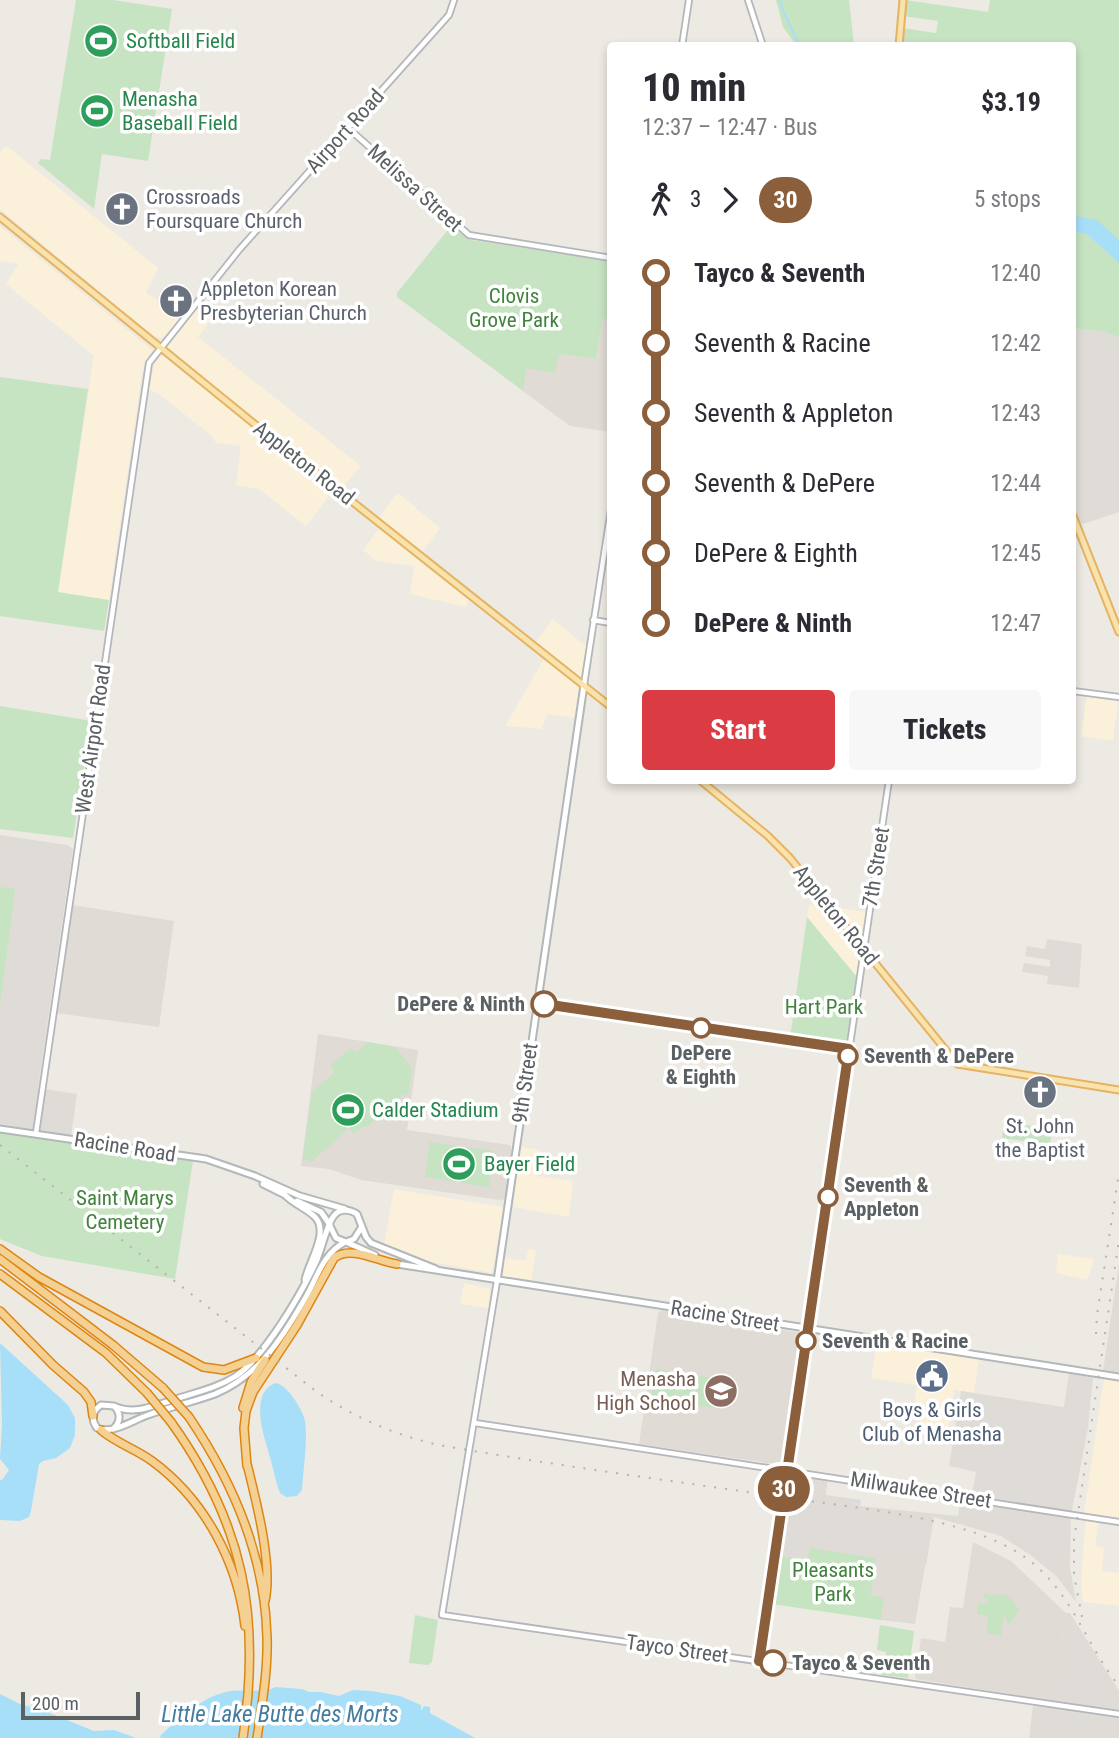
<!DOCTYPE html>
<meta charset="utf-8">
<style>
body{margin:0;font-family:"Roboto Condensed",sans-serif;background:#f7f7f7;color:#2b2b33;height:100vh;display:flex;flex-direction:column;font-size:26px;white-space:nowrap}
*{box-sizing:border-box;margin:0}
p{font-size:23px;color:#7c7c81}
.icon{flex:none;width:38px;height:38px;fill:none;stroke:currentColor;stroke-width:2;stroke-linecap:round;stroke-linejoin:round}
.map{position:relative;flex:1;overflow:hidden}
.side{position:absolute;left:607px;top:42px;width:469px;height:742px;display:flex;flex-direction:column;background:#fff;border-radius:7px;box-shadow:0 4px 10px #0003}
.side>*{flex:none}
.badge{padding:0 14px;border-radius:23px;font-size:24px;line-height:46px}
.scale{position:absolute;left:21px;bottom:18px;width:119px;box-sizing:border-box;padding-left:7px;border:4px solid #5b6063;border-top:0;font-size:19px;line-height:24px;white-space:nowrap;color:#5b6063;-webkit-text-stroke:5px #fff;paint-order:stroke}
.map>.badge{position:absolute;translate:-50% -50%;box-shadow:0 0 0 4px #fff}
.legs{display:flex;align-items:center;gap:10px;height:77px;padding:0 35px;font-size:23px}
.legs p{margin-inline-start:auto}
.summary{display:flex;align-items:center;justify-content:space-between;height:119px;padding:0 35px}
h1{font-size:38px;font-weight:800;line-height:52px}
.button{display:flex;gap:14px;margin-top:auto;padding:14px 35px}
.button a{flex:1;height:80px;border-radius:7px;background:#db3b42;color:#fff;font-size:28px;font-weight:800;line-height:80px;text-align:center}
.button a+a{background:#f7f7f7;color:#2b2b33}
ul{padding:0 35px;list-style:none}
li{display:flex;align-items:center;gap:24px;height:70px;font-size:26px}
li i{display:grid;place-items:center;width:10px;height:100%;margin:0 9px;background:currentColor}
li i::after{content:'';width:18px;height:18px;margin:-9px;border:5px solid;border-radius:50%;background:#fff}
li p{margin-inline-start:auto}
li:first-child i{background:linear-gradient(#0000 50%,currentColor 0)}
li:last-child i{background:linear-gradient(currentColor 50%,#0000 0)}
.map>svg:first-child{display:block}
.commercial{fill:#fbf0da}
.industrial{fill:#dfdcd8}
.education{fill:#e0dbd5}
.green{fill:#c6e3c2}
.water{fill:#a8dff8}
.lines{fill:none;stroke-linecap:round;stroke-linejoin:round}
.stream{stroke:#a8dff8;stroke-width:2}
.tertiary-casing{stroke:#b4b6ba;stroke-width:8}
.secondary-casing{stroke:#b2b7ba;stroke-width:9}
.primary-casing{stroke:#e6b263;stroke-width:9}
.motorway-casing{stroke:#de8612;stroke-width:10}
.tertiary{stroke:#fff;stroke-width:4.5}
.secondary{stroke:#fff;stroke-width:5}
.primary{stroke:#f8e3ad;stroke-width:5}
.motorway{stroke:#f4d093;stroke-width:7}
.rail{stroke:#b2b3b3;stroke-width:2;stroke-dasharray:2 9;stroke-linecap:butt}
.motorway-bridge-casing{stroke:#de8612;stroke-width:10;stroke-linecap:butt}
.motorway-bridge{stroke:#f4d093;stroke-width:7}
.line-1-casing{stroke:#fff;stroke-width:16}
.line-1{stroke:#8b5e3c;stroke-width:10}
.stop-1-dot{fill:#fff;stroke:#8b5e3c;stroke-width:3.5}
.labels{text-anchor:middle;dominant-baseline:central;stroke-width:7;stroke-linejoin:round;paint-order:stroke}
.leisure-label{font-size:21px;fill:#27864d;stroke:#fff;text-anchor:start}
.street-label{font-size:21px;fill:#5b6063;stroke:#fff}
.worship-label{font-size:21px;fill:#5b616d;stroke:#fff;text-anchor:start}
.park-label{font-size:21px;fill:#41823c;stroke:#fff}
.stop-label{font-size:21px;font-weight:bold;fill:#5b6063;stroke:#fff;text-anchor:start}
.education-label{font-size:21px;fill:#785e54;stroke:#fff;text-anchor:end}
.service-label{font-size:21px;fill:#4e5e75;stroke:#fff}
.water-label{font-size:23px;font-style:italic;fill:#447ca0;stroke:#fff}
</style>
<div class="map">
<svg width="1119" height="1738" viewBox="0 0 1119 1738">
<rect width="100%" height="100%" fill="#edeae3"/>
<!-- commercial -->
<path class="commercial" d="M 8,147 L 158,268 L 146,293 L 157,299 L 157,304 L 179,319 L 163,338 L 153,336 L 0,209 L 0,155 L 3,148 Z
M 0,226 L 152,350 L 143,367 L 109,600 L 58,593 L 94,356 L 6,284 L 19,264 L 0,261 Z
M 201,303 L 215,314 L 198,337 L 361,466 L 342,488 L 337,485 L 306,526 L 259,489 L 236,485 L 241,446 L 216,443 L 211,435 L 160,395 L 149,390 L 154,365 Z
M 398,493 L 440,528 L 418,558 L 469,599 L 466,607 L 410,594 L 414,566 L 376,561 L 363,550 L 384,522 L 379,517 Z
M 553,619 L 586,646 L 575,718 L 547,714 L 542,729 L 505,726 L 548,652 L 536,642 Z
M 1087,696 L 1118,702 L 1113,741 L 1081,736 Z
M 812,904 L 866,912 L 857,977 L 807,917 L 809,906 Z
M 521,1147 L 540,1150 L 537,1176 L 573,1181 L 569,1217 L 513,1207 Z
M 394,1189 L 504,1207 L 492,1273 L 432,1262 L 384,1245 Z
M 528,1249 L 536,1250 L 531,1283 L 503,1277 L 504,1258 L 526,1261 Z
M 1058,1254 L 1094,1259 L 1087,1280 L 1056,1273 Z
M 464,1283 L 490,1289 L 488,1308 L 460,1304 Z
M 877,1343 L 979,1358 L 974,1393 L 954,1390 L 948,1430 L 919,1426 L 920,1418 L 910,1417 L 909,1412 L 913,1411 L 917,1385 L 871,1378 Z
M 1104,1378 L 1119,1381 L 1119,1518 L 1084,1513 Z
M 1086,1517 L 1099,1519 L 1095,1546 L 1104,1547 L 1102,1571 L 1119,1573 L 1119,1606 L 1083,1602 L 1081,1582 Z"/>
<!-- industrial -->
<path class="industrial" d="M 1073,328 L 1104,332 L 1119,337 L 1119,512 L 1083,524 L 1078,522 L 1073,510 Z
M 0,835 L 67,845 L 73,849 L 38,1088 L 77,1094 L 71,1136 L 0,1124 Z
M 1047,939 L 1082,944 L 1079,988 L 1047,984 L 1048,976 L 1022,972 L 1024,963 L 1050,967 L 1050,960 L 1025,956 L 1027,946 L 1045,949 Z
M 1119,1264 L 1119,1373 L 1103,1371 Z
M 1069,1373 L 1093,1378 L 1088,1428 L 1071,1515 L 1070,1567 L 1076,1602 L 1057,1577 L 1033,1557 L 1001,1536 L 934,1517 L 926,1566 L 810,1549 L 808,1560 L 778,1555 L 786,1494 L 803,1497 L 808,1473 L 828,1476 L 826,1495 L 861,1500 L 860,1506 L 958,1516 L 961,1497 L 971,1498 L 976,1472 L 949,1466 L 961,1391 L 1064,1407 Z
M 1066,1613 L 1070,1613 L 1119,1691 L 1119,1738 L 1029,1738 L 1033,1706 L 1053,1707 Z"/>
<!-- education -->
<path class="education" d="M 611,314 L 611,432 L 570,426 L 523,391 L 527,368 L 558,354 L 596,359 L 602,322 Z
M 72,905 L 174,921 L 159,1027 L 56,1013 Z
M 318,1034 L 418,1050 L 407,1130 L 510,1145 L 512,1150 L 505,1199 L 500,1200 L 361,1180 L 329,1169 L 301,1166 Z
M 662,1310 L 801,1333 L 803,1339 L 786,1458 L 781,1465 L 639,1444 L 658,1313 Z
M 973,1542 L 1011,1561 L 1066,1613 L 1054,1701 L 915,1679 L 921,1638 L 945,1642 L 950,1607 L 963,1608 Z
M 876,1558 L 925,1566 L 915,1624 L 881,1620 L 884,1601 L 871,1595 Z"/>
<!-- green -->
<path class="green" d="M 76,0 L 113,0 L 172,9 L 148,161 L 102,154 L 94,209 L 38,163 L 41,159 L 50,160 Z
M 776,0 L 849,0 L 854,45 L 796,45 L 783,27 Z
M 905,0 L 988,12 L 990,0 L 1119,0 L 1119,337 L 1104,332 L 1073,328 L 1073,46 L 901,46 L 902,28 L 936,33 L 938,21 L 903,16 Z
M 451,226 L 471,240 L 611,261 L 611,314 L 602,322 L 596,359 L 559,354 L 555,373 L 527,368 L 523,391 L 397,297 L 397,293 Z
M 0,377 L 88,389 L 58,592 L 109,600 L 104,631 L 0,616 Z
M 0,706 L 92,721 L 73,838 L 0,829 Z
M 0,887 L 15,889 L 0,1006 Z
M 807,917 L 857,977 L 846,1047 L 790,1038 Z
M 368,1042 L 395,1047 L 412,1068 L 408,1095 L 404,1094 L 368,1126 L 363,1127 L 354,1134 L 349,1128 L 311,1162 L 303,1158 L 312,1092 L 335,1072 L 330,1066 L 351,1048 L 356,1053 Z
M 1023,1125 L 1052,1128 L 1050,1145 L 1002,1138 L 1003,1130 L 1014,1136 L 1022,1134 Z
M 0,1133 L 193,1161 L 175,1279 L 42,1256 L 0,1239 Z
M 430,1142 L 494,1151 L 489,1187 L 425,1177 Z
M 656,1369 L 719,1379 L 714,1408 L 651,1398 Z
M 810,1548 L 876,1558 L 871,1595 L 881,1597 L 884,1601 L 881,1620 L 772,1604 L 778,1555 L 807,1560 Z
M 985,1593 C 1002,1601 1003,1584 1019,1610 L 1010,1624 L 1007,1622 L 1004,1614 L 1001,1636 L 987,1633 L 988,1616 L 977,1614 L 978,1603 L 988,1604 L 988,1600 L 983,1596 Z
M 415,1615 L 438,1620 L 432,1662 L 428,1665 L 409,1663 Z
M 880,1625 L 914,1631 L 908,1678 L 882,1675 L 886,1652 L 877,1650 Z"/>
<!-- water -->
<path class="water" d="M 1073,216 L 1097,220 L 1119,240 L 1119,263 L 1087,234 L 1073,231 Z
M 0,1343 L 68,1405 L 75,1418 L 75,1435 L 70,1448 L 56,1458 L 43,1461 L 39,1464 L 31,1511 L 29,1517 L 20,1521 L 0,1520 L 0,1480 L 2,1480 L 9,1470 L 0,1459 L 2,1424 Z
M 275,1383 C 287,1384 303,1410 305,1421 C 308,1439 303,1472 302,1490 L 297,1496 L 286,1497 L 280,1493 C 276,1483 274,1472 271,1461 C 266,1441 247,1395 275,1383 Z
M 275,1687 L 302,1689 L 309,1692 L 321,1692 L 339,1696 L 353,1690 L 371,1691 L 400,1696 L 421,1705 L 421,1711 L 424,1706 L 430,1707 L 430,1713 L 475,1738 L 160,1738 L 161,1735 C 179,1719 202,1697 226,1692 C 240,1688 265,1694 275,1687 Z
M 0,1694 L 20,1704 L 42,1710 L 94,1731 L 114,1730 L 136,1738 L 0,1738 Z"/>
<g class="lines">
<!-- stream -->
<path class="stream" d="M 780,0 L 783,11 L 800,46"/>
<!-- tertiary casing -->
<g class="tertiary-casing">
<path id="tertiary" d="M 748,0 L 763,46
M 682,46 L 689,0
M 348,128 L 469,235 L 611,258
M 593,620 L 611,623
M 584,685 L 611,509
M 1073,691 L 1119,697
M 36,1133 L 149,363 L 239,250 L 449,15 L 454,0
M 497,1281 L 442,1615 L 1119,1714
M 475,1423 L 1119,1522
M 759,1661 L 889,780"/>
</g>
<!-- secondary casing -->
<g class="secondary-casing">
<path id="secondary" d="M 0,1129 L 206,1159 L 255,1176 L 300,1196 L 345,1209
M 263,1184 L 285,1195
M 284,1194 C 293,1204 306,1208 315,1217 C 330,1232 308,1263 305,1280
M 297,1201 L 321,1212 L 330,1225
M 330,1226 L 336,1238 L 346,1242 L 354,1239 L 361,1228
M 346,1242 L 375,1255
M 397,1264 L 1119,1377
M 497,1281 L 584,685
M 114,1406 C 135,1416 155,1405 176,1399 C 197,1392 217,1388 236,1376 C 265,1356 301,1294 316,1262 C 322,1249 326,1227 333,1217 C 339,1208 349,1209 357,1214 L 366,1237 L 371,1243 L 436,1269
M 113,1429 C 121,1422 121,1413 114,1406 L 101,1405 C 92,1411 91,1420 97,1428 C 112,1435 133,1420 148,1415 C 170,1407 193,1402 215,1394 C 257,1377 281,1340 303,1302 C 317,1280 321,1255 345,1242"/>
</g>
<!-- primary casing -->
<g class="primary-casing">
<path id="primary" d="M 899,46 L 903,0
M 0,217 L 257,426 L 611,707
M 1073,516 L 1119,632
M 700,780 L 768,836 L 790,858 L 957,1064 L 1119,1090"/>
</g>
<!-- motorway casing -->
<g class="motorway-casing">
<path id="motorway" d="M 0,1249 L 39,1277 L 203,1367 L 224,1370 L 256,1358
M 0,1259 L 113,1345 L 163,1388
M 0,1274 L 106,1353 L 147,1393
M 0,1311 L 53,1365 L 84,1392 L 91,1402 L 93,1416
M 243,1408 L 251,1382 L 265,1360
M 189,1417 C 233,1482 265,1557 267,1637 C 268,1671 262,1704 257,1738
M 171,1422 C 244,1524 261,1616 243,1738
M 101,1430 C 116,1443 136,1449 152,1461 C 204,1499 238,1562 245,1626
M 247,1464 C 256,1500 273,1565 265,1601
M 247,1466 L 244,1428 L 246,1411 L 253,1392 L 297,1325 L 334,1258 C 351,1245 377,1261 397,1264"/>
</g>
<!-- tertiary -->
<use href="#tertiary" class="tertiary"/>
<!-- secondary -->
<use href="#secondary" class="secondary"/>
<!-- primary -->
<use href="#primary" class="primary"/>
<!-- motorway -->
<use href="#motorway" class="motorway"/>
<!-- rail -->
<path class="rail" d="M 0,1145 L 317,1392 C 355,1418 395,1435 439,1445 C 552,1465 667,1480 781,1497 C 852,1508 968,1516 1026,1558 C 1072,1591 1085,1644 1119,1686
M 1096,1334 L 1097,1315 L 1119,1173
M 1082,1617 L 1074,1575 L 1074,1540 L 1119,1240"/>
<!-- motorway-bridge casing -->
<g class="motorway-bridge-casing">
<path id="motorway-bridge" d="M 163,1388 L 189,1417
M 147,1393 L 171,1422"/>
</g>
<!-- motorway-bridge -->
<use href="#motorway-bridge" class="motorway-bridge"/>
</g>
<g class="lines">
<!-- line-1 casing -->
<g class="line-1-casing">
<path id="line-1" d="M 544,1004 L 849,1049 L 760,1656 L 759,1661 L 773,1663"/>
</g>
<!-- line-1 -->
<use href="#line-1" class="line-1"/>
</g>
<!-- icons -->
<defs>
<g id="stadium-disc" transform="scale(1.75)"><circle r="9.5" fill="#2e9e5b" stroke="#fff"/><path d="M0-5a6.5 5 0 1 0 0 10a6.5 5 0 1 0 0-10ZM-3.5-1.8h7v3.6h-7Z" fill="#fff"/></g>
<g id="church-disc" transform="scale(1.75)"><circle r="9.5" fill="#6b7280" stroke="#fff"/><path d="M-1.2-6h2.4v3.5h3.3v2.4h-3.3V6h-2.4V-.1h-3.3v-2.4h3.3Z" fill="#fff"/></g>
<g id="civic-disc" transform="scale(1.75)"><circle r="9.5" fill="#5c6f8a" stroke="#fff"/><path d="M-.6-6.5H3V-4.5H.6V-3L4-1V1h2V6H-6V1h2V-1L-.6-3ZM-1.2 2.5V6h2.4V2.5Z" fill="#fff"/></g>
<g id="school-disc" transform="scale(1.75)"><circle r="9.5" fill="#8d6e63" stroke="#fff"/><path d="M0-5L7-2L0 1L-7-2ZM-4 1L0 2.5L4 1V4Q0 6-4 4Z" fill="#fff"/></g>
</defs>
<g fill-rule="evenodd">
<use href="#stadium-disc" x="101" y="41"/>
<use href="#stadium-disc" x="97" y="111"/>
<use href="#church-disc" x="122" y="209"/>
<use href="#church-disc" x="176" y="301"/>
<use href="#church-disc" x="1040" y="1092"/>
<use href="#stadium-disc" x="348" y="1110"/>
<use href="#stadium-disc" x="459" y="1164"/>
<use href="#civic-disc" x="932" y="1376"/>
<use href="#school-disc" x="721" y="1391"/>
</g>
<!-- markers -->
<g class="stop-1-dot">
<circle cx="544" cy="1004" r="12"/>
<circle cx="701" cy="1028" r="9"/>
<circle cx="848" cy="1056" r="9"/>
<circle cx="828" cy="1197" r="9"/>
<circle cx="806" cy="1341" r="9"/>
<circle cx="773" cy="1663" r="12"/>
</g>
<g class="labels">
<!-- leisure labels -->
<g class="leisure-label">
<text x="126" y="41">Softball Field</text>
<text x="122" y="99">Menasha<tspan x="122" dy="24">Baseball Field</tspan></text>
<text x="372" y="1110">Calder Stadium</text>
<text x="484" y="1164">Bayer Field</text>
</g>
<!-- street labels -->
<g class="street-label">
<text transform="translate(345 131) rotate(-48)">Airport Road</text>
<text transform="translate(415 188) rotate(42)">Melissa Street</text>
<text transform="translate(304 463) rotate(38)">Appleton Road</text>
<text transform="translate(93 739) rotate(-82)">West Airport Road</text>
<text transform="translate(876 867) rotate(-81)">7th Street</text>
<text transform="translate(836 915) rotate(51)">Appleton Road</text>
<text transform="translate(525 1083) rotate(-82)">9th Street</text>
<text transform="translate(125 1147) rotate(9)">Racine Road</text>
<text transform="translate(725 1316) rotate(9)">Racine Street</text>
<text transform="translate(921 1490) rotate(9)">Milwaukee Street</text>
<text transform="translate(677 1649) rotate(8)">Tayco Street</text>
</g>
<!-- worship labels -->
<g class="worship-label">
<text x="146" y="197">Crossroads<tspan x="146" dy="24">Foursquare Church</tspan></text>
<text x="200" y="289">Appleton Korean<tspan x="200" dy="24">Presbyterian Church</tspan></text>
<text x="1040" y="1126" text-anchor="middle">St. John<tspan x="1040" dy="24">the Baptist</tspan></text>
</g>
<!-- park labels -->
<g class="park-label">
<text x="514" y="296">Clovis<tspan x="514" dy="24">Grove Park</tspan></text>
<text x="824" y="1007">Hart Park</text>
<text x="125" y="1198">Saint Marys<tspan x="125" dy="24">Cemetery</tspan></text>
<text x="833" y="1570">Pleasants<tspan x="833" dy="24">Park</tspan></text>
</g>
<!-- stop labels -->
<g class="stop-label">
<text x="525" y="1004" text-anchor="end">DePere &amp; Ninth</text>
<text x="701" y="1053" text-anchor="middle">DePere<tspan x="701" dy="24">&amp; Eighth</tspan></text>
<text x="864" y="1056">Seventh &amp; DePere</text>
<text x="844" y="1185">Seventh &amp;<tspan x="844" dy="24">Appleton</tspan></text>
<text x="822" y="1341">Seventh &amp; Racine</text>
<text x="792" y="1663">Tayco &amp; Seventh</text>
</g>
<!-- education labels -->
<g class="education-label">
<text x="696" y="1379">Menasha<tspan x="696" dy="24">High School</tspan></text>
</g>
<!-- service labels -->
<g class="service-label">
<text x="932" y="1410">Boys &amp; Girls<tspan x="932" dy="24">Club of Menasha</tspan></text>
</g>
<!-- water labels -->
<g class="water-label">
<text x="280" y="1714">Little Lake Butte des Morts</text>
</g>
</g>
</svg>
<div class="scale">200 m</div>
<b class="badge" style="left:784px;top:1489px;background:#8b5e3c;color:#fff">30</b>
<section class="side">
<div class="summary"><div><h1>10 min</h1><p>12:37 – 12:47 · Bus</p></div><b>$3.19</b></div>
<div class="legs"><svg class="icon" aria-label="walk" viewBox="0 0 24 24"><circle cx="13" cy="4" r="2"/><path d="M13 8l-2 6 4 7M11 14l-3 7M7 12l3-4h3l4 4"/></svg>3<svg class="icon" aria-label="forward" viewBox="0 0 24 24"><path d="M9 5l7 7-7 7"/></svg><b class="badge" style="background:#8b5e3c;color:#fff">30</b><p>5 stops</p></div>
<ul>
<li><i style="color:#8b5e3c"></i><b>Tayco &amp; Seventh</b><p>12:40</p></li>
<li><i style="color:#8b5e3c"></i><span>Seventh &amp; Racine</span><p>12:42</p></li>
<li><i style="color:#8b5e3c"></i><span>Seventh &amp; Appleton</span><p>12:43</p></li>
<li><i style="color:#8b5e3c"></i><span>Seventh &amp; DePere</span><p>12:44</p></li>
<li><i style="color:#8b5e3c"></i><span>DePere &amp; Eighth</span><p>12:45</p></li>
<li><i style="color:#8b5e3c"></i><b>DePere &amp; Ninth</b><p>12:47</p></li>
</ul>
<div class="button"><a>Start</a><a>Tickets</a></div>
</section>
</div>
